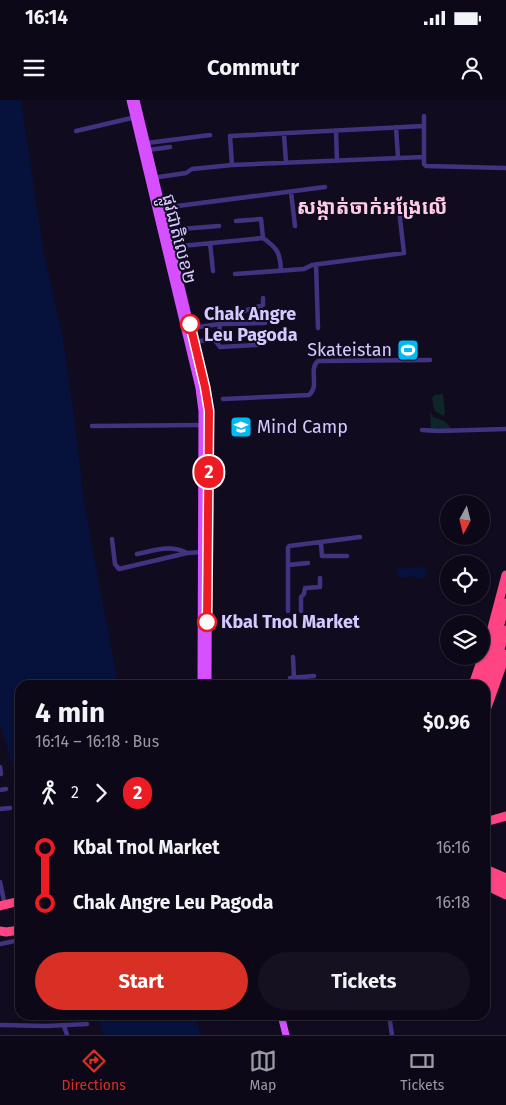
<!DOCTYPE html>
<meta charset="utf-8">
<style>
body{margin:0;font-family:"Fira Sans","Noto Sans Khmer",sans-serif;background:#161120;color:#f1f3f6;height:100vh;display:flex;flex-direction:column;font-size:19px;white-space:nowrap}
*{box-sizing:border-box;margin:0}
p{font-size:16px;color:#9a9aa1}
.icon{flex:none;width:28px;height:28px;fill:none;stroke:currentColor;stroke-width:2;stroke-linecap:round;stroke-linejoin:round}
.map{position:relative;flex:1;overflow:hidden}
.drawer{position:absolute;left:15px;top:580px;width:475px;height:340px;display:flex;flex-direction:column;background:#0d0817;border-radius:15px;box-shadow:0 1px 4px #0004,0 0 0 1px #2d2936}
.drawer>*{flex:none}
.badge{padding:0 10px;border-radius:16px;font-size:18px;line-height:32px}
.needle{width:32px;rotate:187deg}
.controls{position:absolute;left:440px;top:395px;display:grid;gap:10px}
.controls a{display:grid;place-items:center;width:50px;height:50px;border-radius:50%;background:#0d0817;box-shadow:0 1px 4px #0004,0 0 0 1px #2d2936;font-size:25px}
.map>.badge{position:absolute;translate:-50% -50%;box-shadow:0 0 0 2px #fff}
.legs{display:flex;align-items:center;gap:8px;height:55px;padding:0 20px;font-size:16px}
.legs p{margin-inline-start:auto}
.summary{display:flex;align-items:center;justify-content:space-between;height:85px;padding:0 20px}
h1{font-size:28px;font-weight:700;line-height:38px}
.primary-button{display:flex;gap:10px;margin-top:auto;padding:10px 20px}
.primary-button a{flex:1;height:58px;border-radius:30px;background:#d93025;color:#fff;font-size:20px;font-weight:700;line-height:58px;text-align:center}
.primary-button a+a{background:#161120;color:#f1f3f6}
ul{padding:0 20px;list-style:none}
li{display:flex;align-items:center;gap:18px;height:55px;font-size:19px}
li i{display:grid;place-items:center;width:8px;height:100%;margin:0 6px;background:currentColor}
li i::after{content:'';width:12px;height:12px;margin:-6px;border:4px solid;border-radius:50%;background:#0d0817}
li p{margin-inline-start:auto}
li:first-child i{background:linear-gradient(#0000 50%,currentColor 0)}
li:last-child i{background:linear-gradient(currentColor 50%,#0000 0)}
.status{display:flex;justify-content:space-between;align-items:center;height:35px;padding:0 25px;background:#0d0817;direction:ltr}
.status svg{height:14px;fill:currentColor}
header{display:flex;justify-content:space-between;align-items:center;height:65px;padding:0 20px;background:#0d0817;font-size:22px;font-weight:700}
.tab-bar{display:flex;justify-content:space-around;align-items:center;height:70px;border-top:1px solid #2d2936;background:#0d0817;font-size:14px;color:#9a9aa1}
.tab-bar a{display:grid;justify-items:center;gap:2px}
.tab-bar .selected{color:#d93025}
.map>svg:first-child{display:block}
.green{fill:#0e2629}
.water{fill:#06123c}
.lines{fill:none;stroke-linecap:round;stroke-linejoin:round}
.street{stroke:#413380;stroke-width:4.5}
.primary{stroke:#d650ff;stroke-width:7}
.highway{stroke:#ff4483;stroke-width:9}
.line-1-casing{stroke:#fff;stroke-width:11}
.line-1{stroke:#ed1b24;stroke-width:8}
.stop-1-dot{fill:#fff;stroke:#ed1b24;stroke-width:2.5}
.labels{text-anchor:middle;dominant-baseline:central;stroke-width:4;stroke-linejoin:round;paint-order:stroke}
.street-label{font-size:18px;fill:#d6c9ff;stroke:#110b1f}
.stop-label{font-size:18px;font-weight:bold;fill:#d6c9ff;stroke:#110b1f;text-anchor:start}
.poi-label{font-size:18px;fill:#d6c9ff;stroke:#110b1f;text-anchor:end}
.quarter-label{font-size:20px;font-weight:bold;fill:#ffcbe5;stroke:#110b1f}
</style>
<div class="status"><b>16:14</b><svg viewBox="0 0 49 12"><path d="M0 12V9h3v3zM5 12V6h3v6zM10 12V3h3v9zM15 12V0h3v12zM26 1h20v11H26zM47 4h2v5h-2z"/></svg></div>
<header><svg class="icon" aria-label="menu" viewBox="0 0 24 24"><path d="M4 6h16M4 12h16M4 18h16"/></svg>Commutr<svg class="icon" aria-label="person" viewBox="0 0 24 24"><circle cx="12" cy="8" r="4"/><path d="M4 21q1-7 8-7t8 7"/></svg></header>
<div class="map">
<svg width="506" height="935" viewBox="0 0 506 935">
<rect width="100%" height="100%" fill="#110b1f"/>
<!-- green -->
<path class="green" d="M 443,294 L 445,313 L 443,316 L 434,310 L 432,298 L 434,295 Z
M 430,311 L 433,317 L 444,321 L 452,329 L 431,332 Z"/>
<!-- water -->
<path class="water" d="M 0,0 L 21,0 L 43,149 L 63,239 L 75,324 L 84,403 L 118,585 L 20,585 L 20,689 L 0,624 Z
M 423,467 L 426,469 L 426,474 L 423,478 L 417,479 L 415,476 L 400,478 L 397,474 L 398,469 Z
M 98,915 L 196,915 L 200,935 L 103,935 Z"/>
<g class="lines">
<!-- street -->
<path class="street" d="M 424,26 L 424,64 L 426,66 L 506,68
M 396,27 L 398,58
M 76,31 L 136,17
M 336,31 L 337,61
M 284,34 L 286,63
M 147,43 L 210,35
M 148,50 L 170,47
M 232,65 L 230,36 L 424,26 L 424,16
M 152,78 L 186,73 L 192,69 L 232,65 L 424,57
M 291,92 L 295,126
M 162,108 L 325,87
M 236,121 L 261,119 L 263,138
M 168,130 L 219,126
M 210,143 L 213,171
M 171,147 L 263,138 C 277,148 280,152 281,170
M 316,164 L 318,228
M 235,174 L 304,169 L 312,165 L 404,153 L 398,101
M 241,225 L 241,212 L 263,205 L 263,198
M 191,228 L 220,224 L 265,223
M 215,239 L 219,234 L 220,224
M 192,242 L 214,239 L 220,247 L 257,245
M 223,299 L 309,295 C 320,286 308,269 318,261 L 430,260
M 92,326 L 203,325
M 422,330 L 438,331 L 506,329
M 112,439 L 115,464 L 119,469 L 187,453 L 202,452
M 321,443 L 322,456 L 347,456
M 137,454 C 153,451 171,444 187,453
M 288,465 L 308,463
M 288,511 L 288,448 L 289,446 L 360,437
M 301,511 L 301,497 L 304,494 L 305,488 L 320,487 L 320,478
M 293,557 L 294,578
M 290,585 L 290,578 L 314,576
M 0,667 L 1,674
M 0,690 L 6,689
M 0,709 L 10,708
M 0,782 L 4,801
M 0,844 L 20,840
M 389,915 L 392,935
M 0,925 L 46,926 L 87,924
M 64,926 L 67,935"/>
<!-- primary -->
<path class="primary" d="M 130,0 L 199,288 L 202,311 L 201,585
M 136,0 L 203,278 L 209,311 L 208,585
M 281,915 L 286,935"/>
<!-- highway -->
<path class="highway" d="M 473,585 L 491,532 L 506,475
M 480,585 L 491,556 L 506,503
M 485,592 L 493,571 L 506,530
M 485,613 L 506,554
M 485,722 L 506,716
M 485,769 L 506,778
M 485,778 L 506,787
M 485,785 L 506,795
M 0,806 L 20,801
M 0,831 L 6,832 L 20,830"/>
</g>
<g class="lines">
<!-- line-1 casing -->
<g class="line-1-casing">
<path id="line-1" d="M 190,224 L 205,287 L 209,311 L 207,522"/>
</g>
<!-- line-1 -->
<use href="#line-1" class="line-1"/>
</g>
<!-- icons -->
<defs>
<g id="stadium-square" transform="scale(1.125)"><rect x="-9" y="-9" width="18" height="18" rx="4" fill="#00baf4" stroke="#110b1f"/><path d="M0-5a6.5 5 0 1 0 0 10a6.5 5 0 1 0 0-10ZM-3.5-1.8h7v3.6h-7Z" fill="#fff"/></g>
<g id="university-square" transform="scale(1.125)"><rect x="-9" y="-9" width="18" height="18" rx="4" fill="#00baf4" stroke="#110b1f"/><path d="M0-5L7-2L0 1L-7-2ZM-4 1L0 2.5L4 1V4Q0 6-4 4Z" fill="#fff"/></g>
</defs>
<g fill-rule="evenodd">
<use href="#stadium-square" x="408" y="250"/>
<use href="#university-square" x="241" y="327"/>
</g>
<!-- markers -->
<g class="stop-1-dot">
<circle cx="190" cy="224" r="9"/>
<circle cx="207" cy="522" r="9"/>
</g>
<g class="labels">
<!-- street labels -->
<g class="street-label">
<text transform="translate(179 139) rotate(76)">ផ្លូវជាតិលេខ២</text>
</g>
<!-- stop labels -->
<g class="stop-label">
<text x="204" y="214">Chak Angre<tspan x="204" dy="21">Leu Pagoda</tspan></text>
<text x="221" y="522">Kbal Tnol Market</text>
</g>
<!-- poi labels -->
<g class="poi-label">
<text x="392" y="250">Skateistan</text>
<text x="257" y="327" text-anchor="start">Mind Camp</text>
</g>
<!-- quarter labels -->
<g class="quarter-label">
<text x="372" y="107">សង្កាត់ចាក់អង្រែលើ</text>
</g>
</g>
</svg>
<div class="controls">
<a><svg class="needle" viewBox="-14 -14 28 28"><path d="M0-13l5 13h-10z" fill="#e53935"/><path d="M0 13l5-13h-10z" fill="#9a9aa1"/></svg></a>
<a><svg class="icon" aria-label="locate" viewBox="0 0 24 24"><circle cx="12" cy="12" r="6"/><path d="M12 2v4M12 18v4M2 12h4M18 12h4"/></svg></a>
<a><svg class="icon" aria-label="layers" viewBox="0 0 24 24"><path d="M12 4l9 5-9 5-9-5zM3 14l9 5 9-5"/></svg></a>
</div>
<b class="badge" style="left:209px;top:372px;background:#ed1b24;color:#fff">2</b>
<section class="drawer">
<div class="summary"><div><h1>4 min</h1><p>16:14 – 16:18 · Bus</p></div><b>$0.96</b></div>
<div class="legs"><svg class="icon" aria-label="walk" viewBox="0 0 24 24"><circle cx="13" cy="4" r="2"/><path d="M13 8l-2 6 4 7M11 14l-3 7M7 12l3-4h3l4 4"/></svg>2<svg class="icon" aria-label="forward" viewBox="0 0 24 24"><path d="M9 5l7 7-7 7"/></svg><b class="badge" style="background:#ed1b24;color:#fff">2</b></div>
<ul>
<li><i style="color:#ed1b24"></i><b>Kbal Tnol Market</b><p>16:16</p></li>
<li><i style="color:#ed1b24"></i><b>Chak Angre Leu Pagoda</b><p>16:18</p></li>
</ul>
<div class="primary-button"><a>Start</a><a>Tickets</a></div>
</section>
</div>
<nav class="tab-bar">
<a class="selected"><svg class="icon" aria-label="directions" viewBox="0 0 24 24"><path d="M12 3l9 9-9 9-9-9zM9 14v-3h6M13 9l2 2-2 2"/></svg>Directions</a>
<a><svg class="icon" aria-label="map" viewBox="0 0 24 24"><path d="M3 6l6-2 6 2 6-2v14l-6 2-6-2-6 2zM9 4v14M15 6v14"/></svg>Map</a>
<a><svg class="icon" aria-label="tickets" viewBox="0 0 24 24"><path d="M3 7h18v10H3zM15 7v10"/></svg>Tickets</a>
</nav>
